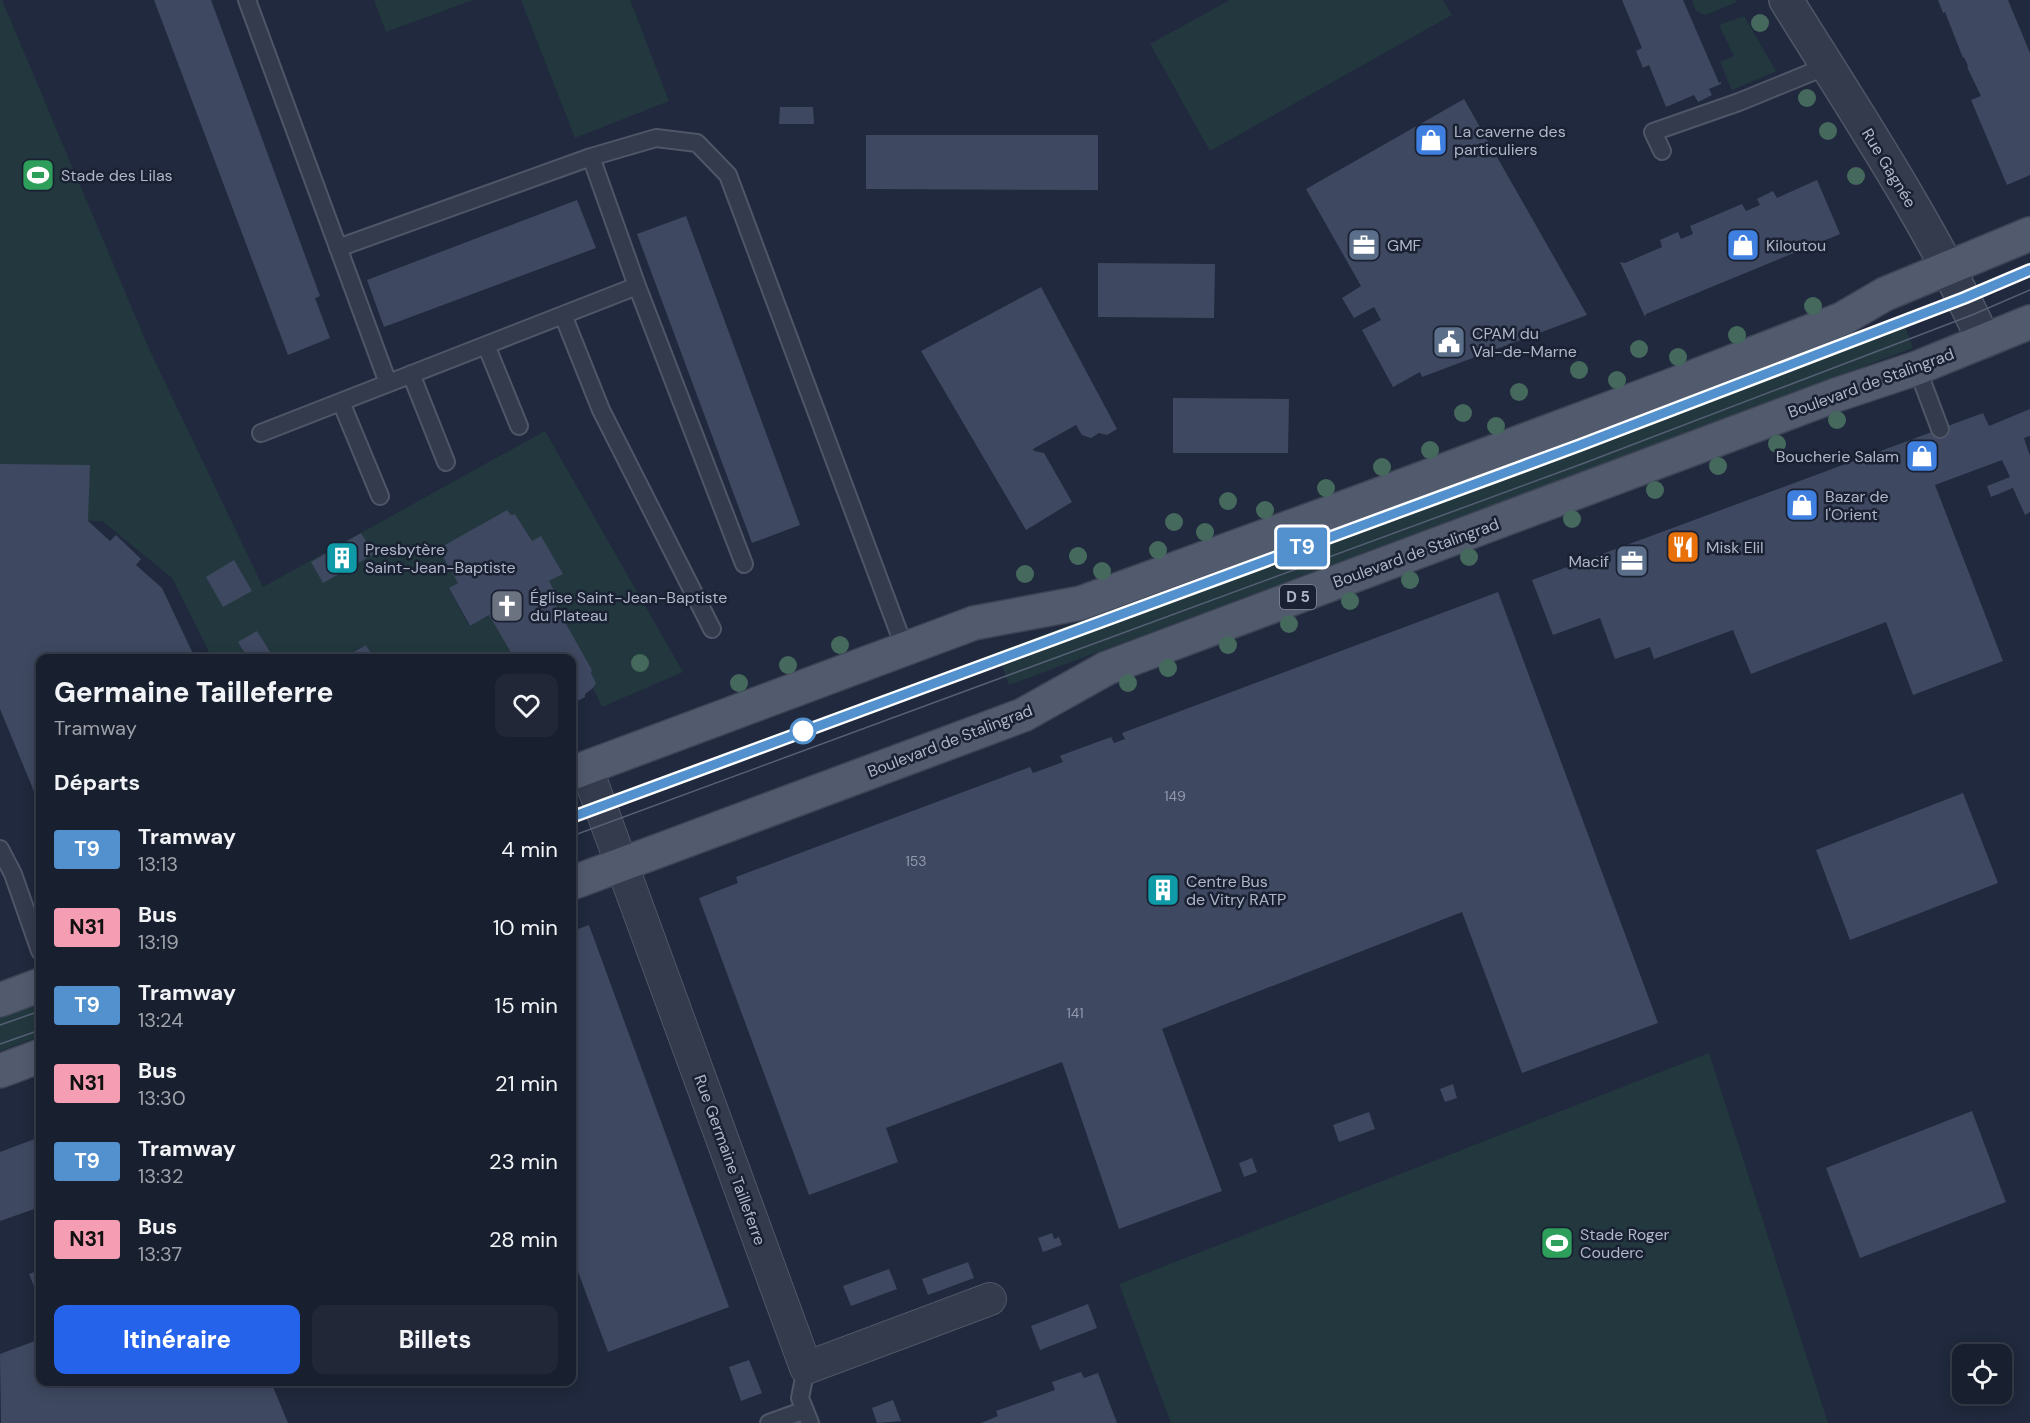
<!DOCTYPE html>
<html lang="fr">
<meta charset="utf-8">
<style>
body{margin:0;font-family:"DM Sans",sans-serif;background:#212736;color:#f1f3f6;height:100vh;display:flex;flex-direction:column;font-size:22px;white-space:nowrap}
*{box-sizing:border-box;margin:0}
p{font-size:20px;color:#9fa2aa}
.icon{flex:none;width:33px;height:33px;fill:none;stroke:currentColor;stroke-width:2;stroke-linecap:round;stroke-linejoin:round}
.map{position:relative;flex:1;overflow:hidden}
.drawer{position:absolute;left:36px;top:654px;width:540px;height:732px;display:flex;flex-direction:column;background:#181f2e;border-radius:12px;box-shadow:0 3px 15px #0003,0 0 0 2px #363d4a}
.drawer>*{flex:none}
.badge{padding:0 12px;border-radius:4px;font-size:21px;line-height:39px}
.tools{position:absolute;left:1952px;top:1344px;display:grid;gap:12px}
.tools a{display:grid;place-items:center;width:60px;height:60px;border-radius:12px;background:#181f2e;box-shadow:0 3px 15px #0003,0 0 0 2px #363d4a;font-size:30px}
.map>.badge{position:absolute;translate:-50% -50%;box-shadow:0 0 0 3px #fff}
h2{padding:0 18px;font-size:22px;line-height:54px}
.round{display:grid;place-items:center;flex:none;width:63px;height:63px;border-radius:12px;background:#212736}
.overview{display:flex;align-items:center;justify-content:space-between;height:102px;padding:0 18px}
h1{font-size:28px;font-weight:800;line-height:45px}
.primary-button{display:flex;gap:12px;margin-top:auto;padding:12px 18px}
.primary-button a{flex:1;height:69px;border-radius:12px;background:#2563eb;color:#fff;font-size:24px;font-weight:800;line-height:69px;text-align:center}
.primary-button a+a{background:#212736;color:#f1f3f6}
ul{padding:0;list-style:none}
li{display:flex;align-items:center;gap:18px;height:78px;padding:0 18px}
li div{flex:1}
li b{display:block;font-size:22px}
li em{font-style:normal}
li .badge{min-width:66px;font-weight:700;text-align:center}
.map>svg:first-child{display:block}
.green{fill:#22383e}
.building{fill:#3e4860}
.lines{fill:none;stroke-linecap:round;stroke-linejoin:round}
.service-casing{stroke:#4f5668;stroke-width:20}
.minor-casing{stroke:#4f5668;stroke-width:34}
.tertiary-casing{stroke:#4f5668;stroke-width:36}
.primary-casing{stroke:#3d4556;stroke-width:36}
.service{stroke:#343b4d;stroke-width:16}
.minor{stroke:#343b4d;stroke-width:32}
.tertiary{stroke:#343b4d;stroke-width:33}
.primary{stroke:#525a6e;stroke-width:33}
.tram{stroke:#555f75;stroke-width:1.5}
.tree{fill:#45695d}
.line-casing{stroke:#fff;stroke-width:14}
.line{stroke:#5291ce;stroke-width:9}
.stop-dot{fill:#fff;stroke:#5291ce;stroke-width:3}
.labels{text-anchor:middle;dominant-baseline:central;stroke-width:5;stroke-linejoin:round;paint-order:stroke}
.number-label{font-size:14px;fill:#939aaf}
.shield{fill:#192132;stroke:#82899c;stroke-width:1.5}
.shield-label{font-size:15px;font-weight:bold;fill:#afb6c9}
.poi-label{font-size:16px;fill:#afb6c9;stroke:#192132;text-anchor:start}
.street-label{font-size:16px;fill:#afb6c9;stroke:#192132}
</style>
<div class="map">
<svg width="2030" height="1423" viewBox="0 0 2030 1423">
<rect width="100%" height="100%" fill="#20293d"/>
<!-- green -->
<path class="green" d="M 0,0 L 2,0 L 150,351 L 263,587 L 545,431 L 683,672 L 602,707 L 593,688 L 596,683 L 591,673 L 592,670 L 551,597 L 556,594 L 549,581 L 562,574 L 532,541 L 515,514 L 511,515 L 507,510 L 446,545 L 458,583 L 449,589 L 469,626 L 489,615 L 514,658 L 444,658 L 440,652 L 429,658 L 374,658 L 366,645 L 342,658 L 212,658 L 172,578 L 102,521 L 0,519 Z
M 374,0 L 473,0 L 386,32 Z
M 521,0 L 630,0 L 669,101 L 575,138 Z
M 1230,0 L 1443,0 L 1452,15 L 1210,151 L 1150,44 Z
M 1692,0 L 1736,0 L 1737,2 L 1705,15 L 1696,11 Z
M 1744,16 L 1776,71 L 1732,90 L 1720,62 L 1734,56 L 1719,25 Z
M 1901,315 L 1913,348 L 1009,685 L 997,652 Z
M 40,999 L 40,1036 L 0,1051 L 0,1014 Z
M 1709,1053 L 1828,1423 L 1171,1423 L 1119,1284 Z"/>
<!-- building -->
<path class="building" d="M 154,0 L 211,0 L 320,296 L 315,298 L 330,338 L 288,355 Z
M 1622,0 L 1683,0 L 1719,83 L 1721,82 L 1721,84 L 1709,89 L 1712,95 L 1698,102 L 1694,95 L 1666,107 L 1649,65 L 1643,68 L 1636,51 L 1642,48 Z
M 1938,0 L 2008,0 L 2030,53 L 2030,175 L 2007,185 L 1971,100 L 1981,96 L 1967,67 L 1968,66 L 1964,57 L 1963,58 L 1945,12 L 1943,13 Z
M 1464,99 L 1587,315 L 1422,377 L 1420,372 L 1393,387 L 1362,330 L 1381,320 L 1374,307 L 1354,318 L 1342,298 L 1361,286 L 1306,189 Z
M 780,107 L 813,107 L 814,124 L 779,124 Z
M 866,135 L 1098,135 L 1098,190 L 866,189 Z
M 1817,180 L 1840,234 L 1646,314 L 1645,317 L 1620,262 L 1625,263 L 1662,247 L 1660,240 L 1678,232 L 1681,239 L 1693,234 L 1690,226 L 1742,204 L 1746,211 L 1760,205 L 1757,199 L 1773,191 L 1777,198 Z
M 577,200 L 596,248 L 384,327 L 367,280 Z
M 686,216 L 800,525 L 752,543 L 637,234 Z
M 1098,263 L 1215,264 L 1214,318 L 1098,317 Z
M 1041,287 L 1117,429 L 1107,435 L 1099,433 L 1091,438 L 1082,435 L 1076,425 L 1033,449 L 1034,451 L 1044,453 L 1072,502 L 1026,530 L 921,351 Z
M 1173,398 L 1289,399 L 1288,453 L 1173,453 Z
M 2030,409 L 2030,436 L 2024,438 L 2030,456 L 2030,512 L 2025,515 L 2013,488 L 1991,497 L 1987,486 L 2010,477 L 2002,460 L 1935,485 L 2003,661 L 1913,695 L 1886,622 L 1751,674 L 1733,630 L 1654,659 L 1650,647 L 1615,659 L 1600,618 L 1553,635 L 1532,580 L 1983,413 L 1989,426 Z
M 0,464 L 90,465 L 88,521 L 110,541 L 116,535 L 141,559 L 136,565 L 162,588 L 195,658 L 40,658 L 40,806 L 0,709 Z
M 507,510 L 511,515 L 515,514 L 532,541 L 541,536 L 563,574 L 549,581 L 556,594 L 551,597 L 592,670 L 591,673 L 596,683 L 593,688 L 585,694 L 585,697 L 572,704 L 572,658 L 514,658 L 489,615 L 470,626 L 449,588 L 458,583 L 442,555 L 448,551 L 445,545 Z
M 361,533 L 374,554 L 323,583 L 311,562 Z
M 234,560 L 252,591 L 223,607 L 206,577 Z
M 1498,592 L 1658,1023 L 1522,1073 L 1462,912 L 1162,1029 L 1222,1191 L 1119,1229 L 1062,1062 L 886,1128 L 898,1162 L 809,1195 L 699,898 L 738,883 L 736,877 L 1030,767 L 1033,773 L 1063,762 L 1060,756 L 1062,755 L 1111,737 L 1114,743 L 1125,739 L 1122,733 Z
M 257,631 L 274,658 L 248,658 L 238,642 Z
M 366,645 L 374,658 L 342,658 L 361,648 Z
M 440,652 L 444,658 L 429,658 Z
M 1963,793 L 1998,883 L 1850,940 L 1816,850 Z
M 589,925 L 729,1307 L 608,1352 L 572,1256 L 572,931 Z
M 1453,1084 L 1457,1098 L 1445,1102 L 1440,1089 Z
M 1972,1111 L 2006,1202 L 1860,1258 L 1826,1168 Z
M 1369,1112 L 1375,1129 L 1339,1142 L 1333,1125 Z
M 40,1137 L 40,1207 L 0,1221 L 0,1152 Z
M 1252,1158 L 1257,1172 L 1244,1177 L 1239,1163 Z
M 1052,1233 L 1054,1239 L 1059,1237 L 1062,1245 L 1043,1252 L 1038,1238 Z
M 968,1262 L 974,1278 L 928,1295 L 922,1279 Z
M 889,1269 L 897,1289 L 851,1306 L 843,1286 Z
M 40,1270 L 40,1289 L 36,1291 L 29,1274 Z
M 1088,1304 L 1097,1328 L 1040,1350 L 1031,1326 Z
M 40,1339 L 40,1382 L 271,1382 L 288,1423 L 1,1423 L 0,1354 Z
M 749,1360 L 762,1393 L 741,1401 L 729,1367 Z
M 1081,1372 L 1084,1378 L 1098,1373 L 1117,1423 L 981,1423 L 998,1416 L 996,1411 L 1055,1390 L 1052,1382 Z
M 893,1400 L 901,1421 L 877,1423 L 872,1408 Z"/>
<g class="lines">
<!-- service casing -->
<g class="service-casing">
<path id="service" d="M 247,0 L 388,383
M 1662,151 L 1653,132 L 1739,102 L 1827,66
M 591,157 L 656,138 L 697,143 L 728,175 L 905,649
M 338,248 L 591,157 L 637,286 L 744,564
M 563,315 L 601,410 L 712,629
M 486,345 L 519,426
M 1917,368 L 1940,429
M 411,374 L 446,462
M 341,402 L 380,496
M 261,433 L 637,286
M 0,849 L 13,874 L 40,951
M 806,1368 L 800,1398 L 810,1423
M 769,1423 L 805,1410"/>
</g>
<!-- minor casing -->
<g class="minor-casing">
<path id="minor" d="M 586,767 L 806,1368 L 990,1299"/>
</g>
<!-- tertiary casing -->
<g class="tertiary-casing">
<path id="tertiary" d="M 1786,0 C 1855,111 1929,222 1984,341"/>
</g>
<!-- primary casing -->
<g class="primary-casing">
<path id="primary" d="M 572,773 L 974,623 L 1081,603 L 1362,501 L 1670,386 L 1842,319 L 1885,294 L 2030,234
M 572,883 L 1023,715 L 1107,668 L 1836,395 L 1917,368 L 2030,322
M 0,1000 L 40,985
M 0,1071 L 40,1056"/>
</g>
<!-- service -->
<use href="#service" class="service"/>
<!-- minor -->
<use href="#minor" class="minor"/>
<!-- tertiary -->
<use href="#tertiary" class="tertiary"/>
<!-- primary -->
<use href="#primary" class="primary"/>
<!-- tram -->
<path class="tram" d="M 572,817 L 1580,445 L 1964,298 L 2030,270
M 572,836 L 1587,462 L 1972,315 L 2030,290
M 0,1025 L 40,1011
M 0,1044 L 40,1030"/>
</g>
<!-- trees -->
<g class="tree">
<circle cx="1760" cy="23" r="9"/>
<circle cx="1807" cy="98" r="9"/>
<circle cx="1828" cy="131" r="9"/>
<circle cx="1856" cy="176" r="9"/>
<circle cx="1813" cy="306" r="9"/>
<circle cx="1737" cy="335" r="9"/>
<circle cx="1639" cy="349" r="9"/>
<circle cx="1678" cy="357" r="9"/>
<circle cx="1579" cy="370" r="9"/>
<circle cx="1617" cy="380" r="9"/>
<circle cx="1519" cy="392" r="9"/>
<circle cx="1463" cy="413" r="9"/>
<circle cx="1837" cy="420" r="9"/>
<circle cx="1496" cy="426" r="9"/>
<circle cx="1777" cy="444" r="9"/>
<circle cx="1430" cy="450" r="9"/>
<circle cx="1718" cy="466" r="9"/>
<circle cx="1382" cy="467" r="9"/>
<circle cx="1326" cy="488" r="9"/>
<circle cx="1655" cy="490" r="9"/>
<circle cx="1228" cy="501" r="9"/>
<circle cx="1265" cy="510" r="9"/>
<circle cx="1572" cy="519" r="9"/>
<circle cx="1174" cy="522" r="9"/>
<circle cx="1205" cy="532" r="9"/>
<circle cx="1158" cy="550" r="9"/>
<circle cx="1078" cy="556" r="9"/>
<circle cx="1469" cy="557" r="9"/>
<circle cx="1102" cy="571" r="9"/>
<circle cx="1025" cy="574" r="9"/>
<circle cx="1410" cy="580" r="9"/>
<circle cx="1350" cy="601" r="9"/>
<circle cx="1289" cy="624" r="9"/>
<circle cx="840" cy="645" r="9"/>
<circle cx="1228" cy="645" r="9"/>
<circle cx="640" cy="663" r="9"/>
<circle cx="788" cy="665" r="9"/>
<circle cx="1168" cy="668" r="9"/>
<circle cx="739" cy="683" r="9"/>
<circle cx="1128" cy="683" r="9"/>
</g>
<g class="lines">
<!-- line casing -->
<g class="line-casing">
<path id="line" d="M 572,817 L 1580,445 L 1964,298 L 2030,270"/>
</g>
<!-- line -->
<use href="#line" class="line"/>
</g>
<!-- icons -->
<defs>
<g id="shop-square" transform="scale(1.725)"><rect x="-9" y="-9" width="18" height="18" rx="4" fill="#3f7fe0" stroke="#192132"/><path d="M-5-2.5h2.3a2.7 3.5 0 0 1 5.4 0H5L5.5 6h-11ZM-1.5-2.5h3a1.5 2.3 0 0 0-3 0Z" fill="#fff"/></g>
<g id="stadium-square" transform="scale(1.725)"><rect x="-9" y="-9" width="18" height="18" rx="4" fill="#2e9e5b" stroke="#192132"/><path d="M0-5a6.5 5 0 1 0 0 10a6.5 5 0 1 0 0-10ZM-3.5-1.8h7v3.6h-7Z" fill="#fff"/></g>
<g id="office-square" transform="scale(1.725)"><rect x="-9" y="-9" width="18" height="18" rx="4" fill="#5c6f8a" stroke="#192132"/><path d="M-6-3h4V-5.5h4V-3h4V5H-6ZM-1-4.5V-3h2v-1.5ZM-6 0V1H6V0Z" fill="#fff"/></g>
<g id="civic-square" transform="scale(1.725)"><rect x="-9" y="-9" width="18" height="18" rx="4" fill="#5c6f8a" stroke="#192132"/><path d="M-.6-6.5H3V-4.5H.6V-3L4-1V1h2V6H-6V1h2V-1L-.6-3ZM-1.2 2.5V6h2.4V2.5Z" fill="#fff"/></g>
<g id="restaurant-square" transform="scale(1.725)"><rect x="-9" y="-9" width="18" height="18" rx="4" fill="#e8710a" stroke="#192132"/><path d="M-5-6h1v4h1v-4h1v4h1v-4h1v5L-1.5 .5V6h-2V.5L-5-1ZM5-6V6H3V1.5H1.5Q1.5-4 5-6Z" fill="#fff"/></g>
<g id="building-square" transform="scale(1.725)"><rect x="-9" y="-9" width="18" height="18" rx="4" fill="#0f9aa8" stroke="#192132"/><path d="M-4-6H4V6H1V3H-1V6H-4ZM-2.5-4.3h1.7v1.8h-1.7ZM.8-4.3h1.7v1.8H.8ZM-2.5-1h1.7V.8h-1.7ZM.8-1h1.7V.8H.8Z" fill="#fff"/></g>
<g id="church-square" transform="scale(1.725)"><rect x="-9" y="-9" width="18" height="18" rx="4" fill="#6b7280" stroke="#192132"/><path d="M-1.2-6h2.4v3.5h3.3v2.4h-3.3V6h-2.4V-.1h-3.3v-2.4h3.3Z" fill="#fff"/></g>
</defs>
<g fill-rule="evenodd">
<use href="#shop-square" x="1431" y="140"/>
<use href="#stadium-square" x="38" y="175"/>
<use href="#office-square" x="1364" y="245"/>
<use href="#shop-square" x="1743" y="245"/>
<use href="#civic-square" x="1449" y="342"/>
<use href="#shop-square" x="1922" y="456"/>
<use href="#shop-square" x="1802" y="505"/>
<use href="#restaurant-square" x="1683" y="547"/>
<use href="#building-square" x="342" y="558"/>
<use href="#office-square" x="1632" y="561"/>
<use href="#church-square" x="507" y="606"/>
<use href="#building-square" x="1163" y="890"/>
<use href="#stadium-square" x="1557" y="1243"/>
</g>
<!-- markers -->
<circle class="stop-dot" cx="803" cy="731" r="12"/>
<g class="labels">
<!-- number labels -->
<g class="number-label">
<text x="1175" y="796">149</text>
<text x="916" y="861">153</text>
<text x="1075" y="1013">141</text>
</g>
<!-- shield labels -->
<rect class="shield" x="1280" y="585" width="36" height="24" rx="4.5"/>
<g class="shield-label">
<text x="1298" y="597">D 5</text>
</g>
<!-- poi labels -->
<g class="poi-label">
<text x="1454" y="131">La caverne des<tspan x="1454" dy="18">particuliers</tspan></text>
<text x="61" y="175">Stade des Lilas</text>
<text x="1387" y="245">GMF</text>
<text x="1766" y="245">Kiloutou</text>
<text x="1472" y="333">CPAM du<tspan x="1472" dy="18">Val-de-Marne</tspan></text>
<text x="1899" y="456" text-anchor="end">Boucherie Salam</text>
<text x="1825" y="496">Bazar de<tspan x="1825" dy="18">l'Orient</tspan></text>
<text x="1706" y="547">Misk Elil</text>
<text x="365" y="549">Presbytère<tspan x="365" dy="18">Saint-Jean-Baptiste</tspan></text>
<text x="1609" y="561" text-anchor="end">Macif</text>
<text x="530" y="597">Église Saint-Jean-Baptiste<tspan x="530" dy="18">du Plateau</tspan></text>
<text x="1186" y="881">Centre Bus<tspan x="1186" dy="18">de Vitry RATP</tspan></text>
<text x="1580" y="1234">Stade Roger<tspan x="1580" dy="18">Couderc</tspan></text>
</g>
<!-- street labels -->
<g class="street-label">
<text transform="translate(1889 168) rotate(59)">Rue Gagnée</text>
<text transform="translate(1871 383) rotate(-20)">Boulevard de Stalingrad</text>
<text transform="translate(1416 553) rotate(-20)">Boulevard de Stalingrad</text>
<text transform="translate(950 741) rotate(-21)">Boulevard de Stalingrad</text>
<text transform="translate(730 1160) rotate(70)">Rue Germaine Tailleferre</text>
</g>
</g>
</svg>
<div class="tools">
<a><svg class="icon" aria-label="locate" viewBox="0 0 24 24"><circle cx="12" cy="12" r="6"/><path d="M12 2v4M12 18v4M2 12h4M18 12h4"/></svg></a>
</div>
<b class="badge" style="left:1302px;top:547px;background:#5291ce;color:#fff">T9</b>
<section class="drawer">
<div class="overview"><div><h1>Germaine Tailleferre</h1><p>Tramway</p></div><a class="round"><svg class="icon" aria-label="heart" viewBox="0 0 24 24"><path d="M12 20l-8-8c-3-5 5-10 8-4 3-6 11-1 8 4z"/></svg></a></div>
<h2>Départs</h2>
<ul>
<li><span class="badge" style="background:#5291ce;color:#fff">T9</span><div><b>Tramway</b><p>13:13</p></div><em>4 min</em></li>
<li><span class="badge" style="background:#f59eb3;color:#111">N31</span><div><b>Bus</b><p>13:19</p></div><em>10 min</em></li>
<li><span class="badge" style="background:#5291ce;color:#fff">T9</span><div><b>Tramway</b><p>13:24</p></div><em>15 min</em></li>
<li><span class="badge" style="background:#f59eb3;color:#111">N31</span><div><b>Bus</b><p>13:30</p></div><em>21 min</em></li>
<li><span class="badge" style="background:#5291ce;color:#fff">T9</span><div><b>Tramway</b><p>13:32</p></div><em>23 min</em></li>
<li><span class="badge" style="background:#f59eb3;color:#111">N31</span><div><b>Bus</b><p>13:37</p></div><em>28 min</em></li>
</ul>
<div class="primary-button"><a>Itinéraire</a><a>Billets</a></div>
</section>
</div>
